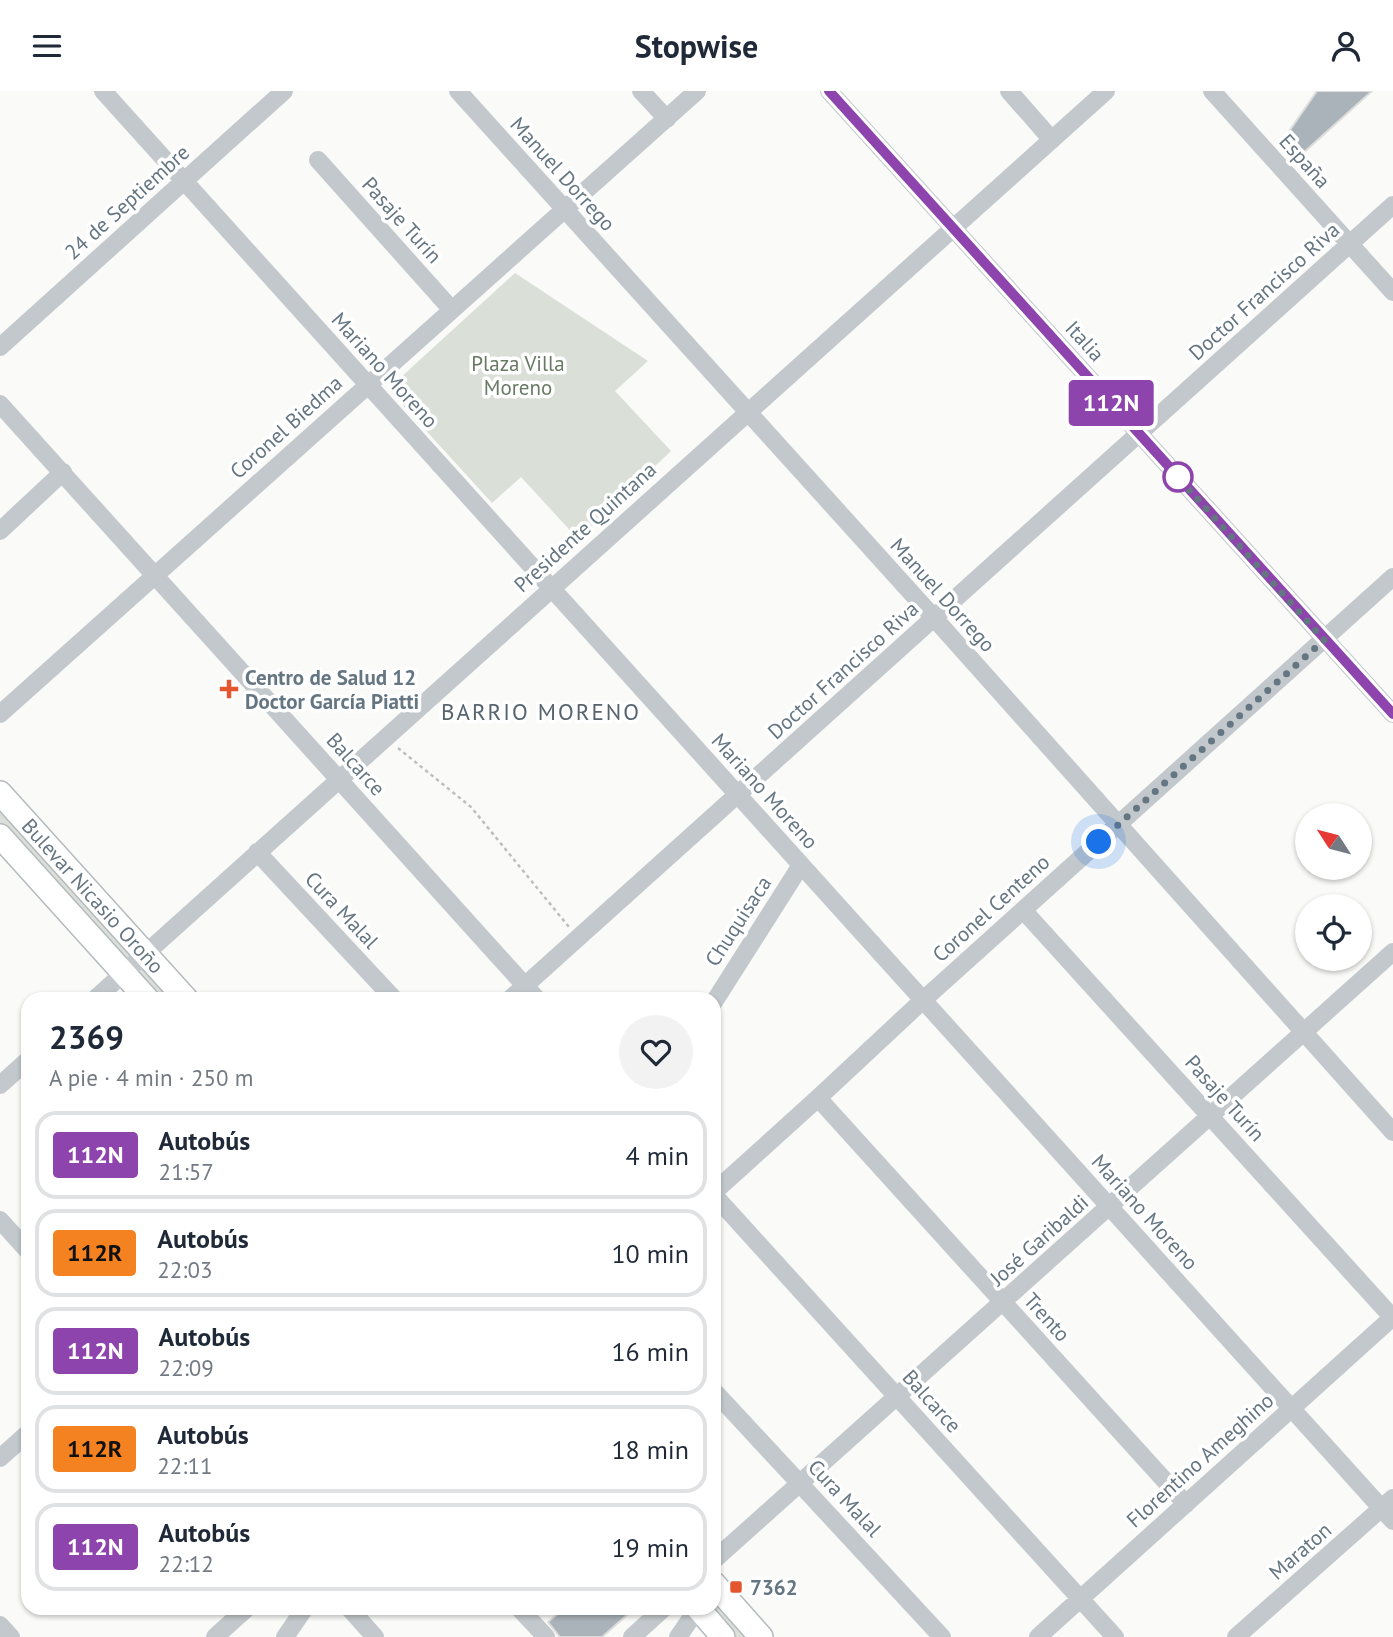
<!DOCTYPE html>
<html lang="es">
<meta charset="utf-8">
<style>
body{margin:0;font-family:"PT Sans",sans-serif;background:#f2f2f3;color:#1f2937;height:100vh;display:flex;flex-direction:column;font-size:26px;white-space:nowrap}
*{box-sizing:border-box;margin:0}
p{font-size:23px;color:#747a83}
.icon{flex:none;width:38px;height:38px;fill:none;stroke:currentColor;stroke-width:2;stroke-linecap:round;stroke-linejoin:round}
.map{position:relative;flex:1;overflow:hidden}
.drawer{position:absolute;left:21px;top:901px;width:700px;height:623px;display:flex;flex-direction:column;background:#fff;border-radius:21px;box-shadow:0 2px 5px #0004}
.drawer>*{flex:none}
.badge{padding:0 14px;border-radius:5px;font-size:24px;line-height:46px}
.needle{width:46px;rotate:306deg}
.buttons{position:absolute;left:1295px;top:712px;display:grid;gap:14px}
.buttons a{display:grid;place-items:center;width:77px;height:77px;border-radius:50%;background:#fff;box-shadow:0 2px 5px #0004;font-size:35px}
.you{position:absolute;width:35px;height:35px;margin:-18px;border:5px solid #fff;border-radius:50%;background:#1a73e8;box-shadow:0 0 0 10px #1a73e833}
.map>.badge{position:absolute;translate:-50% -50%;box-shadow:0 0 0 4px #fff}
.round{display:grid;place-items:center;flex:none;width:74px;height:74px;border-radius:37px;background:#f2f2f3}
.headline{display:flex;align-items:center;justify-content:space-between;height:119px;padding:0 28px}
h1{font-size:33px;font-weight:700;line-height:52px}
ul{padding:0;list-style:none}
li{display:flex;align-items:center;gap:21px;height:88px;margin:0 14px 10px;padding:0 14px;border:4px solid #e0e1e3;border-radius:21px}
li div{flex:1}
li b{display:block;font-size:26px}
li em{font-style:normal}
li .badge{min-width:77px;font-weight:700;text-align:center}
header{display:flex;justify-content:space-between;align-items:center;height:91px;padding:0 28px;background:#fff;font-size:32px;font-weight:700}
.map>svg:first-child{display:block}
.green{fill:#dadfd7}
.building{fill:#aab3b9;stroke:#dcdcda;stroke-width:2}
.lines{fill:none;stroke-linecap:round;stroke-linejoin:round}
.major-casing{stroke:#b5babe;stroke-width:26}
.path{stroke:#bbbfc2;stroke-width:2.5;stroke-dasharray:3.5 3.5;stroke-linecap:butt}
.minor{stroke:#c3c8cc;stroke-width:18}
.major{stroke:#fff;stroke-width:23}
.line-casing{stroke:#fff;stroke-width:16}
.line{stroke:#8e44ad;stroke-width:10}
.walk{stroke:#657683;stroke-width:7;stroke-dasharray:0 12.6}
.stop-dot{fill:#fff;stroke:#8e44ad;stroke-width:3.5}
.poi-dot{fill:#e4572e;stroke:#fff;stroke-width:2.5}
.labels{text-anchor:middle;dominant-baseline:central;stroke-width:7;stroke-linejoin:round;paint-order:stroke}
.street-label{font-size:21px;fill:#657683;stroke:#fff}
.park-label{font-size:21px;fill:#687a64;stroke:#fff}
.poi-label{font-size:21px;font-weight:bold;fill:#657683;stroke:#fff;text-anchor:start}
.neighbourhood-label{font-size:23px;letter-spacing:2px;fill:#57646e;stroke:#fff}
</style>
<header><svg class="icon" aria-label="menu" viewBox="0 0 24 24"><path d="M4 6h16M4 12h16M4 18h16"/></svg>Stopwise<svg class="icon" aria-label="person" viewBox="0 0 24 24"><circle cx="12" cy="8" r="4"/><path d="M4 21q1-7 8-7t8 7"/></svg></header>
<div class="map">
<svg width="1393" height="1546" viewBox="0 0 1393 1546">
<rect width="100%" height="100%" fill="#fafaf8"/>
<!-- green -->
<path class="green" d="M 515,182 L 648,270 L 615,300 L 671,360 L 578,448 L 521,386 L 492,412 L 388,298 Z
M 0,702 L 186,908 L 147,908 L 0,745 Z
M 714,1493 L 761,1546 L 723,1546 L 698,1517 L 714,1517 Z"/>
<!-- building -->
<path class="building" d="M 1317,0 L 1372,0 L 1293,71 L 1279,55 Z
M 564,1517 L 635,1517 L 602,1546 L 560,1546 L 548,1531 Z"/>
<g class="lines">
<!-- major casing -->
<g class="major-casing">
<path id="major" d="M 0,702 L 186,908
M 0,745 L 147,908
M 714,1493 L 761,1546
M 698,1517 L 723,1546"/>
</g>
<!-- path -->
<path class="path" d="M 398,657 L 471,716 L 569,836"/>
<!-- minor -->
<path class="minor" d="M 103,0 L 1393,1430
M 458,0 L 935,528 L 1393,1041
M 641,0 L 667,28
M 829,0 L 1393,623
M 1009,0 L 1052,49
M 1212,0 L 1393,201
M 318,69 L 452,219
M 0,256 L 284,0
M 0,313 L 537,908
M 0,440 L 63,381
M 0,623 L 697,0
M 257,761 L 394,908
M 1023,819 L 1392,1226
M 95,908 L 1106,0
M 510,908 L 1393,114
M 714,911 L 801,774
M 0,994 L 28,969
M 818,1007 L 1186,1413
M 714,1101 L 818,1007 L 922,910 L 1393,486
M 714,1104 L 1115,1546
M 0,1129 L 28,1160
M 714,1300 L 942,1546
M 0,1367 L 28,1342
M 714,1469 L 1393,861
M 349,1517 L 375,1546
M 519,1517 L 546,1546
M 0,1534 L 11,1546
M 215,1546 L 247,1517
M 285,1546 L 305,1517
M 632,1546 L 664,1517
M 678,1546 L 698,1517
M 1038,1546 L 1393,1226
M 1236,1546 L 1393,1407"/>
<!-- major -->
<use href="#major" class="major"/>
</g>
<g class="lines">
<!-- line casing -->
<g class="line-casing">
<path id="line" d="M 829,0 L 1393,623"/>
</g>
<!-- line -->
<use href="#line" class="line"/>
<!-- walk -->
<path class="walk" d="M 1099,751 L 1324,549 L 1176,384 L 1178,386"/>
</g>
<!-- markers -->
<circle class="stop-dot" cx="1178" cy="386" r="14"/>
<g class="poi-dot">
<path d="M225.5 587.5h7v7h7v7h-7v7h-7v-7h-7v-7h7z"/>
<rect x="729" y="1489" width="14" height="14" rx="3.5"/>
</g>
<g class="labels">
<!-- street labels -->
<g class="street-label">
<text transform="translate(1305 70) rotate(48)">España</text>
<text transform="translate(563 83) rotate(48)">Manuel Dorrego</text>
<text transform="translate(127 111) rotate(-42)">24 de Septiembre</text>
<text transform="translate(402 129) rotate(48)">Pasaje Turín</text>
<text transform="translate(1264 200) rotate(-42)">Doctor Francisco Riva</text>
<text transform="translate(1085 250) rotate(48)">Italia</text>
<text transform="translate(385 279) rotate(48)">Mariano Moreno</text>
<text transform="translate(286 336) rotate(-42)">Coronel Biedma</text>
<text transform="translate(585 436) rotate(-42)">Presidente Quintana</text>
<text transform="translate(943 504) rotate(48)">Manuel Dorrego</text>
<text transform="translate(843 579) rotate(-42)">Doctor Francisco Riva</text>
<text transform="translate(356 673) rotate(48)">Balcarce</text>
<text transform="translate(765 700) rotate(48)">Mariano Moreno</text>
<text transform="translate(93 805) rotate(48)">Bulevar Nicasio Oroño</text>
<text transform="translate(991 817) rotate(-42)">Coronel Centeno</text>
<text transform="translate(342 819) rotate(47)">Cura Malal</text>
<text transform="translate(738 830) rotate(-57)">Chuquisaca</text>
<text transform="translate(1225 1007) rotate(48)">Pasaje Turín</text>
<text transform="translate(1145 1121) rotate(48)">Mariano Moreno</text>
<text transform="translate(1039 1149) rotate(-42)">José Garibaldi</text>
<text transform="translate(1047 1226) rotate(48)">Trento</text>
<text transform="translate(932 1310) rotate(48)">Balcarce</text>
<text transform="translate(1200 1369) rotate(-42)">Florentino Ameghino</text>
<text transform="translate(845 1407) rotate(47)">Cura Malal</text>
<text transform="translate(1300 1460) rotate(-41)">Maraton</text>
</g>
<!-- park labels -->
<g class="park-label">
<text x="518" y="272">Plaza Villa<tspan x="518" dy="24">Moreno</tspan></text>
</g>
<!-- poi labels -->
<g class="poi-label">
<text x="245" y="586">Centro de Salud 12<tspan x="245" dy="24">Doctor García Piatti</tspan></text>
<text x="750" y="1496">7362</text>
</g>
<!-- neighbourhood labels -->
<g class="neighbourhood-label">
<text x="541" y="620">BARRIO MORENO</text>
</g>
</g>
</svg>
<div class="buttons">
<a><svg class="needle" viewBox="-14 -14 28 28"><path d="M0-13l5 13h-10z" fill="#e53935"/><path d="M0 13l5-13h-10z" fill="#747a83"/></svg></a>
<a><svg class="icon" aria-label="locate" viewBox="0 0 24 24"><circle cx="12" cy="12" r="6"/><path d="M12 2v4M12 18v4M2 12h4M18 12h4"/></svg></a>
</div>
<div class="you" style="left:1099px;top:751px"></div>
<b class="badge" style="left:1111px;top:312px;background:#8e44ad;color:#fff">112N</b>
<section class="drawer">
<div class="headline"><div><h1>2369</h1><p>A pie · 4 min · 250 m</p></div><a class="round"><svg class="icon" aria-label="heart" viewBox="0 0 24 24"><path d="M12 20l-8-8c-3-5 5-10 8-4 3-6 11-1 8 4z"/></svg></a></div>
<ul>
<li><span class="badge" style="background:#8e44ad;color:#fff">112N</span><div><b>Autobús</b><p>21:57</p></div><em>4 min</em></li>
<li><span class="badge" style="background:#f58220;color:#111">112R</span><div><b>Autobús</b><p>22:03</p></div><em>10 min</em></li>
<li><span class="badge" style="background:#8e44ad;color:#fff">112N</span><div><b>Autobús</b><p>22:09</p></div><em>16 min</em></li>
<li><span class="badge" style="background:#f58220;color:#111">112R</span><div><b>Autobús</b><p>22:11</p></div><em>18 min</em></li>
<li><span class="badge" style="background:#8e44ad;color:#fff">112N</span><div><b>Autobús</b><p>22:12</p></div><em>19 min</em></li>
</ul>
</section>
</div>
